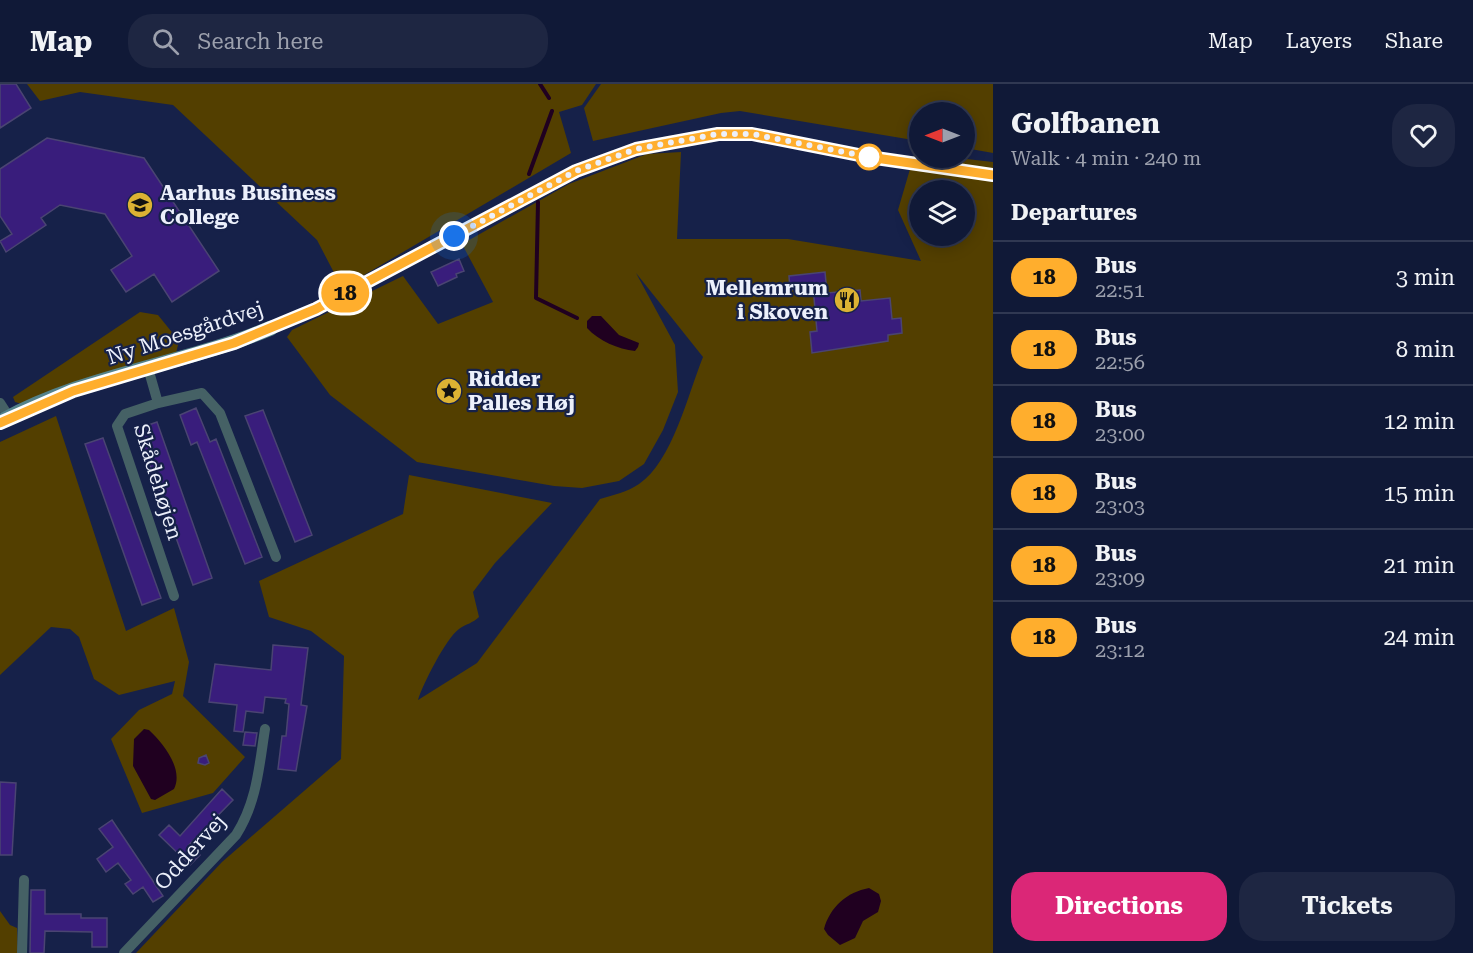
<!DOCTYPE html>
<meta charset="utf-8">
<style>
body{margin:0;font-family:"Roboto Serif",serif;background:#1e2642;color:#f1f3f6;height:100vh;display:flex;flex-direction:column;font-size:22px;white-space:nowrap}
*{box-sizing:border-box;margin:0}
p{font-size:20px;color:#9ca0ad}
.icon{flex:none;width:33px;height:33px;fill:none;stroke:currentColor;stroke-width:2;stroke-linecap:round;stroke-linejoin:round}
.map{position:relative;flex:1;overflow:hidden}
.details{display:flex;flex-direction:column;background:#101937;width:480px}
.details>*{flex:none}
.badge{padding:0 12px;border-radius:20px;font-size:21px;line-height:39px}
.needle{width:39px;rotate:270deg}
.buttons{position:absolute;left:909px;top:18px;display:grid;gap:12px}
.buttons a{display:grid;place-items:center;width:66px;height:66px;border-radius:50%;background:#101937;box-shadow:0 3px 15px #0003,0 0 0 2px #303852;font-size:30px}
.you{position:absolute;width:30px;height:30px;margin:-15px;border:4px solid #fff;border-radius:50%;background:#1a73e8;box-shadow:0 0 0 9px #1a73e833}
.map>.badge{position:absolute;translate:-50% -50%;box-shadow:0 0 0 3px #fff}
h2{padding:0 18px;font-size:22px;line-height:54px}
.round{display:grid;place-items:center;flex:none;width:63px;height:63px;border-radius:24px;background:#1e2642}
.head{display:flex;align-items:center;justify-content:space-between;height:102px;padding:0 18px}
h1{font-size:28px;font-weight:700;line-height:45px}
.cta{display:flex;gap:12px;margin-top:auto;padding:12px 18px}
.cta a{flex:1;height:69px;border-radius:24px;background:#db2777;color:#fff;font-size:24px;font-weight:700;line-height:69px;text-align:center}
.cta a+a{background:#1e2642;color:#f1f3f6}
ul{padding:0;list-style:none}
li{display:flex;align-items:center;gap:18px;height:72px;padding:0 18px;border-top:2px solid #303852}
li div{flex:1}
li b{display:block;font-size:22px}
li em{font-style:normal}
li .badge{min-width:66px;font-weight:700;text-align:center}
header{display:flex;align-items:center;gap:36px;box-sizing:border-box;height:84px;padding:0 30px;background:#101937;border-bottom:2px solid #303852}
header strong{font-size:28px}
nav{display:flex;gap:33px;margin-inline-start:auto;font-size:21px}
.search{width:420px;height:54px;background:#1e2642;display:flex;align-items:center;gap:15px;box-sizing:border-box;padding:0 21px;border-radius:24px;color:#9ca0ad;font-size:22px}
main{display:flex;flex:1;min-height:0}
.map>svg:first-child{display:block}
.green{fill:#533f00;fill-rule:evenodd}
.water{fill:#200020}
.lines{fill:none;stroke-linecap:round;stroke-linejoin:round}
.stream{stroke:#200020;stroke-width:4}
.building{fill:#391d7c;stroke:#4a4472;stroke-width:1.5}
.street{stroke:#456165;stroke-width:10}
.secondary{stroke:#54828a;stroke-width:15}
.line-casing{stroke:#fff;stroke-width:14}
.line{stroke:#ffae2d;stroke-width:9}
.walk{stroke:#ecf0fb;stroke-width:6;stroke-dasharray:0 10.8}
.stop-dot{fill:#fff;stroke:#ffae2d;stroke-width:3}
.labels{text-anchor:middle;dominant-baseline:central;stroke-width:4.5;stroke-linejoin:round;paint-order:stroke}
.poi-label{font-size:21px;font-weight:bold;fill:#ecf0fb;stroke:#162149;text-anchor:start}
.street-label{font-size:21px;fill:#ecf0fb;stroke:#162149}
</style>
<header>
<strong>Map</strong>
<div class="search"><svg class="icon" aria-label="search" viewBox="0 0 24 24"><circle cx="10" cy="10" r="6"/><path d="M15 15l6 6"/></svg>Search here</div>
<nav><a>Map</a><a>Layers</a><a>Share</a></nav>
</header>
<main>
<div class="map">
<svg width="993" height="869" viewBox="0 0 993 869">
<rect width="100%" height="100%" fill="#162149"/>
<!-- green -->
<path class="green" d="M 27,0 L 596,0 L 582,21 L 559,28 L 571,69 L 342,204 L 317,156 L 173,21 L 80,8 L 40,17 Z
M 601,0 L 993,0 L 993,69 L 965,64 L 964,28 L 920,28 L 919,57 L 740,27 L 721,29 L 593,57 L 584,24 Z
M 681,68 L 677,155 L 788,155 L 921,177 L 898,126 L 915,68 L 919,69 L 920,74 L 958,74 L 993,78 L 993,869 L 136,869 L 222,778 L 341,675 L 344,572 L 311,547 L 269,533 L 259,497 L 403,430 L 409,391 L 552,419 L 495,479 L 473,508 L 479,533 C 473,539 466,540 459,545 C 446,554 422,602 418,616 L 477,579 L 600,415 C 614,411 627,408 639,400 C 672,378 688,310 703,273 L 636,189 L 675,261 L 678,308 L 663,346 L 644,380 L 619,397 L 582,404 L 554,402 L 417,378 L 330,311 L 287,253 L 292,246 L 403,192 L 438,240 L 493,218 L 462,160 L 569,100 L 647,70 ZM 920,106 L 964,106 L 964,152 L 920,152 Z
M 140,228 L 158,231 L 179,257 L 176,269 L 22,320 L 15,318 L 13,313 Z
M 56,332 L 126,547 L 174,524 L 189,578 L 183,612 L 245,673 L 213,709 L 142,729 L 111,655 L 139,626 L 172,610 L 175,597 L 119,611 L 94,595 L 79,553 L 70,545 L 51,543 L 0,591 L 0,358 Z
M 0,827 L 10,841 L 17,844 L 18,869 L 0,869 Z"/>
<!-- water -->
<path class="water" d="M 592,232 L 601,232 L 619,251 L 639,259 L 638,263 L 635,267 C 618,265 599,257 587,244 L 587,237 Z
M 144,645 L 149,646 C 163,659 184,685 174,705 L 155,716 L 151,715 L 133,682 L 134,655 Z
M 869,804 L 879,810 L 881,817 L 878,828 L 863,837 L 855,854 L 840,861 L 828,851 L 824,845 C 830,823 847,808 869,804 Z"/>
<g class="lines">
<!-- stream -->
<path class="stream" d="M 540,0 L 549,14
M 529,90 L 552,27
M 538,118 L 536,214 L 577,234"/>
</g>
<!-- building -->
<path class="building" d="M 0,0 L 16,0 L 31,24 L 0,44 Z
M 47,54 L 144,74 L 219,187 L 172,218 L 154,190 L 126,208 L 111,186 L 132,172 L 105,130 L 60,121 L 41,134 L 46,141 L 6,168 L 0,157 L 12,150 L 0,132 L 0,85 Z
M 459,175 L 464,187 L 456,190 L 457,193 L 438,202 L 431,188 Z
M 825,188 L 827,209 L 860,206 L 861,217 L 890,214 L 892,235 L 901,234 L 902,249 L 888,251 L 888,257 L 812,269 L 810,248 L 817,247 L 813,203 L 790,206 L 789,192 Z
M 196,324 L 210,358 L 216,355 L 262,473 L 245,480 L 197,358 L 191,361 L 180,331 Z
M 263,326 L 312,451 L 295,458 L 245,332 Z
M 157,338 L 212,494 L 193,501 L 137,345 Z
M 103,354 L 161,514 L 142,521 L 85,360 Z
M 273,561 L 308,564 L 301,621 L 307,622 L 296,687 L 278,685 L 282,652 L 286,652 L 289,620 L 285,619 L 286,615 L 265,613 L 263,629 L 246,627 L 243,648 L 234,647 L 237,621 L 209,618 L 215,580 L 271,586 Z
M 245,648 L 257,649 L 255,662 L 243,661 Z
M 206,671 L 209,679 L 205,681 L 198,679 L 199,674 Z
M 0,698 L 16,699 L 12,771 L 0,771 Z
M 222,705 L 233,716 L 189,761 L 200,771 L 190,781 L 159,751 L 169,741 L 180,752 Z
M 112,736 L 163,812 L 153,818 L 143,803 L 133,810 L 125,800 L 131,796 L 118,779 L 106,788 L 97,775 L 113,763 L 99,745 Z
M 31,806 L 45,806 L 45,830 L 81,830 L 81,834 L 107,834 L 107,863 L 92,863 L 92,848 L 45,847 L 44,869 L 30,869 Z"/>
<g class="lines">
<!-- street -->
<path class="street" d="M 271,244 L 316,225 L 576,87 L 636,65 L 718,50 L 752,50 L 838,67 L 993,91
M 148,284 L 158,319 L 125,330 L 117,342 L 174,512
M 0,319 L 9,333
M 158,319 L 202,309 L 220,329 L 276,473
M 22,869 L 24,796
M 124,869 L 236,751 C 257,718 259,683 265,645"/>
<!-- secondary -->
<path class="secondary" d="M 0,338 C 83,291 183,281 271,244"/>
</g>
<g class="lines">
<!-- line casing -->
<g class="line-casing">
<path id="line" d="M 0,339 L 73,307 L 234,259 L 316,225 L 576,87 L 636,65 L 718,50 L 752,50 L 869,73 L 993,91"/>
</g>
<!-- line -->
<use href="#line" class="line"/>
<!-- walk -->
<path class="walk" d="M 454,152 L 576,87 L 636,65 L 718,50 L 752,50 L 869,73"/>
</g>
<!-- icons -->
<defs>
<g id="school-disc" transform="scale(1.35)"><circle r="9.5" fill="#dcb233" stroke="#162149"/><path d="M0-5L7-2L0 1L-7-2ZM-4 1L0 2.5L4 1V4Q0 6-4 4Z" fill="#111"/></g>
<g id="restaurant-disc" transform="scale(1.35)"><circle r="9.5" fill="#dcb233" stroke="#162149"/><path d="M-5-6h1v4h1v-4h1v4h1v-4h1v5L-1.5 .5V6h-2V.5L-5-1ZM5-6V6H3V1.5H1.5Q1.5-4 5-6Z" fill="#111"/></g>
<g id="sight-disc" transform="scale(1.35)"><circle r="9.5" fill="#dcb233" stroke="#162149"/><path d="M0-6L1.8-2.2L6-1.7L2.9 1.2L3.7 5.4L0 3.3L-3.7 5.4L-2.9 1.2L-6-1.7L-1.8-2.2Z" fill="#111"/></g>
</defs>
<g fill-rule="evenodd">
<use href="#school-disc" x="140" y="121"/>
<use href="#restaurant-disc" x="847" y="216"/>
<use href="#sight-disc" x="449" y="307"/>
</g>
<!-- markers -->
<circle class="stop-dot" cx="869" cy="73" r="12"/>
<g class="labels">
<!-- poi labels -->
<g class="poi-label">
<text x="160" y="109">Aarhus Business<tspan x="160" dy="24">College</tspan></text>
<text x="828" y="204" text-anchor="end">Mellemrum<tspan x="828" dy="24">i Skoven</tspan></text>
<text x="468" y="295">Ridder<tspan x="468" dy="24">Palles Høj</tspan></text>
</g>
<!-- street labels -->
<g class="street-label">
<text transform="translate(185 249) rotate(-18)">Ny Moesgårdvej</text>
<text transform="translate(158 398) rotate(73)">Skådehøjen</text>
<text transform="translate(190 768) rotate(-48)">Oddervej</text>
</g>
</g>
</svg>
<div class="buttons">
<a><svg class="needle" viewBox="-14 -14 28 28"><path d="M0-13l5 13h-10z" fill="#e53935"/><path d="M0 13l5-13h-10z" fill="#9ca0ad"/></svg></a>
<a><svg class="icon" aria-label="layers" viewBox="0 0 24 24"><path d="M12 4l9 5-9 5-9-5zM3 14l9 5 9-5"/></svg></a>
</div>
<div class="you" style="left:454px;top:152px"></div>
<b class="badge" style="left:345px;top:209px;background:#ffae2d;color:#111">18</b>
</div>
<section class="details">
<div class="head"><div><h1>Golfbanen</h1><p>Walk · 4 min · 240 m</p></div><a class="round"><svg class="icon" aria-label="heart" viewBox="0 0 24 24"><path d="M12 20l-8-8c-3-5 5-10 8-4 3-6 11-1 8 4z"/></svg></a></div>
<h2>Departures</h2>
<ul>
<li><span class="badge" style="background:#ffae2d;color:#111">18</span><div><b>Bus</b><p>22:51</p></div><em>3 min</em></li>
<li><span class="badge" style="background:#ffae2d;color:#111">18</span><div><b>Bus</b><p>22:56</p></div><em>8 min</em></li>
<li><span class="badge" style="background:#ffae2d;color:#111">18</span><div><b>Bus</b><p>23:00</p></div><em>12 min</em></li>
<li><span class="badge" style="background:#ffae2d;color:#111">18</span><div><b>Bus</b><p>23:03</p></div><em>15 min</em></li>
<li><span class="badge" style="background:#ffae2d;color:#111">18</span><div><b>Bus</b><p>23:09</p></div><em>21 min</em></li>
<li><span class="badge" style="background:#ffae2d;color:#111">18</span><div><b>Bus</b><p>23:12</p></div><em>24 min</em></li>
</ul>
<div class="cta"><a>Directions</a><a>Tickets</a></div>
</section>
</main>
